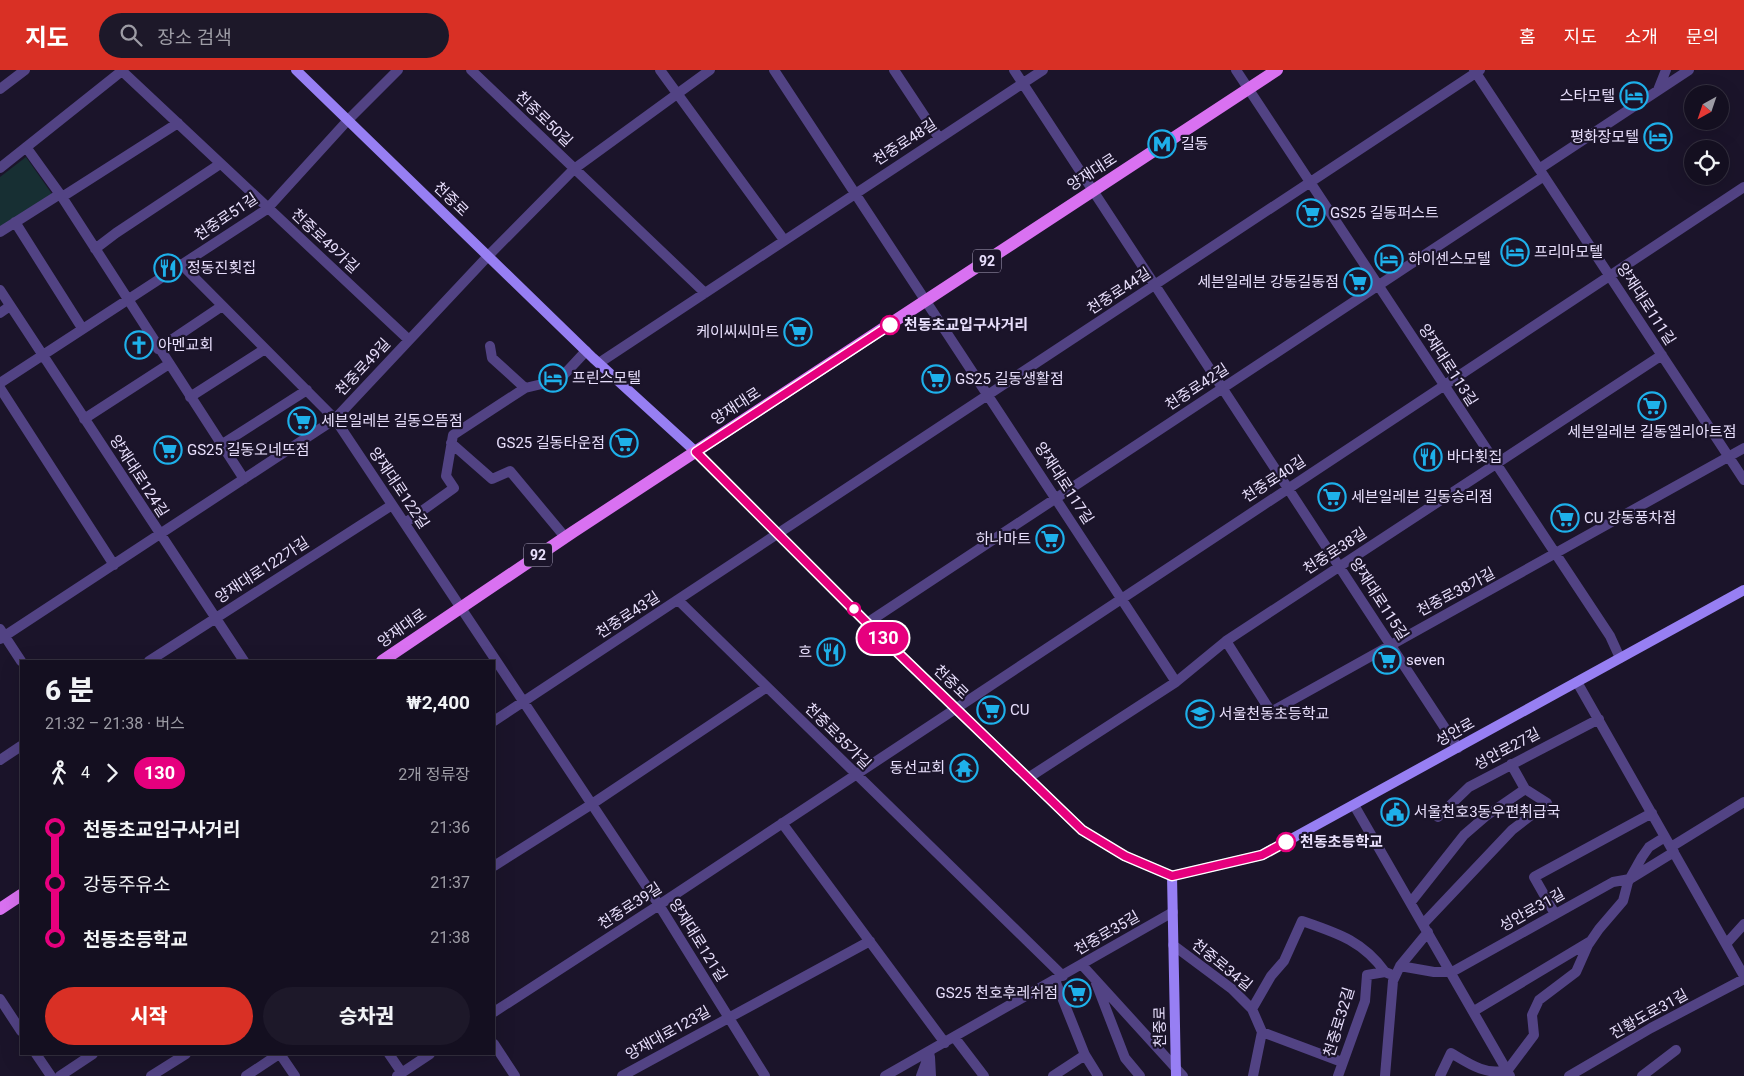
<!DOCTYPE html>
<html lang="ko">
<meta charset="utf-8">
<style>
body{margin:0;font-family:Roboto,"Noto Sans KR",sans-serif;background:#1d1829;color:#f1f3f6;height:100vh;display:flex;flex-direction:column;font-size:19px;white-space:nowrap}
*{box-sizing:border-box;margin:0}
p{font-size:16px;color:#9d9ca5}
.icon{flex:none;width:28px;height:28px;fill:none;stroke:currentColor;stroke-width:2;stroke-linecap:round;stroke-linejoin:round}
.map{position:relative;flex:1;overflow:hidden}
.panel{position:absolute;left:20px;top:590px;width:475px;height:395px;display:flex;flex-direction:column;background:#140f20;border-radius:0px;box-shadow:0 5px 20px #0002,0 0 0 1px #332f3e}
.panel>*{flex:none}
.badge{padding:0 10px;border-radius:16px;font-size:18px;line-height:32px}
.needle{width:32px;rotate:220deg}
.buttons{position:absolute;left:1684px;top:15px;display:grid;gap:10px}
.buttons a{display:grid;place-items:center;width:45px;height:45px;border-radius:50%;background:#140f20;box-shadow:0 5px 20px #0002,0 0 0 1px #332f3e;font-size:25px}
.map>.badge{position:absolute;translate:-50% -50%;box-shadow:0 0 0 2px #fff}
.legs{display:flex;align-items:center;gap:8px;height:55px;padding:0 25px;font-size:16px}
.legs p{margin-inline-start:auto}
.head{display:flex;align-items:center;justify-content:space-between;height:85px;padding:0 25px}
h1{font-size:28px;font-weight:800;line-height:38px}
.primary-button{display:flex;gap:10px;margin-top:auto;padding:10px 25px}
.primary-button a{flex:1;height:58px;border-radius:30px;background:#d93025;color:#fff;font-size:20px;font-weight:800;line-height:58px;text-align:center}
.primary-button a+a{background:#1d1829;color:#f1f3f6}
ul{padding:0 25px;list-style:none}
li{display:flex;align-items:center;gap:18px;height:55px;font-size:19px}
li i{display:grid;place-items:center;width:8px;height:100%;margin:0 6px;background:currentColor}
li i::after{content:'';width:12px;height:12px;margin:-6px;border:4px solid;border-radius:50%;background:#140f20}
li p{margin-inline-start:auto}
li:first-child i{background:linear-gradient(#0000 50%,currentColor 0)}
li:last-child i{background:linear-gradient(currentColor 50%,#0000 0)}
header{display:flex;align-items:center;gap:30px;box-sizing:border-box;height:70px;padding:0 25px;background:#d93025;color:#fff}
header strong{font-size:24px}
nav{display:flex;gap:28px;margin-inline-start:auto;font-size:18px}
.search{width:350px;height:45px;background:#1d1829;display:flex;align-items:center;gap:12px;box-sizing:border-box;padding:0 18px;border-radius:28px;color:#9d9ca5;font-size:19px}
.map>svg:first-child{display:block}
.green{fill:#172f33}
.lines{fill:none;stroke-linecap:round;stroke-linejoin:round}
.street{stroke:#524384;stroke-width:10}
.secondary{stroke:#977ff3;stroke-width:10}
.primary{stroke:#d971f1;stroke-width:12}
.line-1-casing{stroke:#fff;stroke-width:11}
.line-1{stroke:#e6007e;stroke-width:8}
.stop-1-dot{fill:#fff;stroke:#e6007e;stroke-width:2.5}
.labels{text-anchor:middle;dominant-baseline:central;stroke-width:4.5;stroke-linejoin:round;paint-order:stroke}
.shield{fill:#1b142a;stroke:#aaa2bd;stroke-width:1}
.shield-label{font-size:14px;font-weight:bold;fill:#e8dffc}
.poi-label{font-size:15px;fill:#e8dffc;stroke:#1b142a;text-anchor:start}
.street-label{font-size:15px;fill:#e8dffc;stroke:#1b142a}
.stop-label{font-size:15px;font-weight:bold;fill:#e8dffc;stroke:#1b142a;text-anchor:start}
</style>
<header>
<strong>지도</strong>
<div class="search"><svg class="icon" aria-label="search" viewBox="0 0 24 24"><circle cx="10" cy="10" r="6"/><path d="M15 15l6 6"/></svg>장소 검색</div>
<nav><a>홈</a><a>지도</a><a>소개</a><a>문의</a></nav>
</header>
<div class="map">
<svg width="1744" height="1006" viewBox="0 0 1744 1006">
<rect width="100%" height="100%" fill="#1b142a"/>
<!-- green -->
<path class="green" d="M 26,87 L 52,124 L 0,158 L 0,107 Z"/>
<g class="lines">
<!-- street -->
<path class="street" d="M 121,0 L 409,270
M 471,0 L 705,223
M 660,0 L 784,170
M 774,0 L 1176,612
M 894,0 L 939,68
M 1014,0 L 1458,678
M 1236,0 L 1610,566 L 1620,588
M 1474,0 L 1744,410
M 0,19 L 25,0
M 1658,20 L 1666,0
M 26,77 L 62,127 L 244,409
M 0,98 L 123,0
M 1539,99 L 1689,0
M 62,127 L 178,53
M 15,152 L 82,258
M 0,162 L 60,124
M 95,179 L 116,163 L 220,94
M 181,194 L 335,349 L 659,835 L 765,1006
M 0,220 L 244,591
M 0,243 L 10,236
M 490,276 L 492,288 L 525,318
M 158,279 L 222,236
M 599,293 L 1043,0
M 0,313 L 267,139 L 348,50 L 398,0
M 0,318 L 114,495
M 190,327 L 265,279
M 84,349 L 169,294
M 451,373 L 492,409 L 510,401 L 565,467
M 221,375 L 307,320
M 405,453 L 454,418 L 446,406 L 453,365 L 525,318 L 559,310 L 586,281
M 678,530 L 1063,906
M 867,553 L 1544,106
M 0,559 L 21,591
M 0,569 L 335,349 L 488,186 L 574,99 L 710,0
M 1226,571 L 1271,642 L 1744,378
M 149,591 L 392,435
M 1577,612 L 1744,906
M 494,651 L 1480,0
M 0,690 L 21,676
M 1028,708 L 1176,612 L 1226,571 L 1662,285
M 1354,735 L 1510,1006
M 1438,747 L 1469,717 L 1599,649
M 782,753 L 945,973
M 1671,777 L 1744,732
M 494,796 L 592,734 L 767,617
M 1411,832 L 1464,765 L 1486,746 L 1525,719
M 1555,844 L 1534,807 L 1652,743
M 1423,854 L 1512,760 L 1547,733 L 1525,719 L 1511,694
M 1726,874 L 1744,854
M 1173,875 L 1232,919 L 1252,939 L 1262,962 L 1342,992
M 1082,895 L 1183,1006
M 1400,896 L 1434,902 L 1452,902 L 1613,812 L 1630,809 L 1674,782
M 1055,910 L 1085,985 L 1098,1006
M 1096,913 L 1125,988 L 1140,1006
M 0,929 L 21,961
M 1252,939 L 1271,906 L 1284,891 L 1302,851 C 1337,863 1363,871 1385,902
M 1474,941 L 1589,872
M 494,942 L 659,835 L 1744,117
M 955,968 L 984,1006
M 494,974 L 515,1006
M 36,984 L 51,1006
M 280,984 L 295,1006
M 389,984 L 402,1003
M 930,987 L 931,1006
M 1504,1005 L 1534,965 L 1532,945 L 1539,930 L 1576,902 L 1588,875 L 1599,859 L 1623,831 L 1628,812 L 1642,787 L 1649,777 L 1665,767
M 60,1006 L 93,984
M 151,1006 L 186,984
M 246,1006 L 279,984
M 397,1006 L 430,984
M 622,1006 L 870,871
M 885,1006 L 1173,842
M 921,1006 L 930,982
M 1053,1006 L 1085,985
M 1253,1006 L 1262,962
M 1338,1006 L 1365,931 L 1367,905 L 1385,902 L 1390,904
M 1385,1006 L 1393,911 L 1400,896 L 1428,862
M 1440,1006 L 1451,983 C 1468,993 1486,1006 1506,1000
M 1569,1006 L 1651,958 L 1744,909
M 1642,1006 L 1676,980"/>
<!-- secondary -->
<path class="secondary" d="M 296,0 L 593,288 L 696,382 L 867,553 L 1082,760 L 1125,786 L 1172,806
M 1172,806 L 1262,785 L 1744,520
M 1172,806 L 1176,1006"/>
<!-- primary -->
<path class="primary" d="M 382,591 L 573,462 L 1277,0
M 0,839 L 21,825"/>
</g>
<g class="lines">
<!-- line-1 casing -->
<g class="line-1-casing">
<path id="line-1" d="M 890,255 L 696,382 L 867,553 L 1082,760 L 1125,786 L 1172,806 L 1262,785 L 1286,772"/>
</g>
<!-- line-1 -->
<use href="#line-1" class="line-1"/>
</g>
<!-- icons -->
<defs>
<g id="hotel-ring" transform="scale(1.4375)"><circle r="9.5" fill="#1b142a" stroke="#1eb0ea" stroke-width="1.5"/><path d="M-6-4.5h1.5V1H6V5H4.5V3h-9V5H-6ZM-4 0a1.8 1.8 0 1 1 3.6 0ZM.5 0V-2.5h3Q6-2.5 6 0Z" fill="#1eb0ea"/></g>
<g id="metro-ring" transform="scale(1.4375)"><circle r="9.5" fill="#1b142a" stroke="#1eb0ea" stroke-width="1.5"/><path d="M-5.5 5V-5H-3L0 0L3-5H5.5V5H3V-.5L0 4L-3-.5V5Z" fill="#1eb0ea"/></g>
<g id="supermarket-ring" transform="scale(1.4375)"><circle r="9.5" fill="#1b142a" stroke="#1eb0ea" stroke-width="1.5"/><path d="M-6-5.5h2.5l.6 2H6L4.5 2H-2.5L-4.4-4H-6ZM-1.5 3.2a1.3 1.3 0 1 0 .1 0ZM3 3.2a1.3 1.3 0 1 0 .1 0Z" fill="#1eb0ea"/></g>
<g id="restaurant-ring" transform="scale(1.4375)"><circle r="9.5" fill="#1b142a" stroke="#1eb0ea" stroke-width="1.5"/><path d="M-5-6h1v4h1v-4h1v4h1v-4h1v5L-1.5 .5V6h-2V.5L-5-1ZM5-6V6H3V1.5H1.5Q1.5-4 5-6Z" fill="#1eb0ea"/></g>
<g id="church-ring" transform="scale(1.4375)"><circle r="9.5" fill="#1b142a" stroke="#1eb0ea" stroke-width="1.5"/><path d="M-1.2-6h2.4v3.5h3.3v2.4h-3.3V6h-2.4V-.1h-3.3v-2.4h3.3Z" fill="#1eb0ea"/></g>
<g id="school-ring" transform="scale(1.4375)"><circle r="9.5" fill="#1b142a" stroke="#1eb0ea" stroke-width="1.5"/><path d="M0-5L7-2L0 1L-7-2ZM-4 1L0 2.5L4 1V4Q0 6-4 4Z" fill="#1eb0ea"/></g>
<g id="temple-ring" transform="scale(1.4375)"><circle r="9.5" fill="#1b142a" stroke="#1eb0ea" stroke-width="1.5"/><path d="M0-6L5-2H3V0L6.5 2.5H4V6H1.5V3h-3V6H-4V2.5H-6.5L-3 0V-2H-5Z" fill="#1eb0ea"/></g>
<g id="civic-ring" transform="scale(1.4375)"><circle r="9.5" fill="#1b142a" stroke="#1eb0ea" stroke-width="1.5"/><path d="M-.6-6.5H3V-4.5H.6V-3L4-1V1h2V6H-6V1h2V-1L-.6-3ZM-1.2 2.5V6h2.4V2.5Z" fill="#1eb0ea"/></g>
</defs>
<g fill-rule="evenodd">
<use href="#hotel-ring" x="1634" y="26"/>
<use href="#hotel-ring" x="1658" y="67"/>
<use href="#metro-ring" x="1162" y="74"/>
<use href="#supermarket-ring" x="1311" y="143"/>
<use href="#hotel-ring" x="1515" y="182"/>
<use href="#hotel-ring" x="1389" y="189"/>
<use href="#restaurant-ring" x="168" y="198"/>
<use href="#supermarket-ring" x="1358" y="212"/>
<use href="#supermarket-ring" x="798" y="262"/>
<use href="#church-ring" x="139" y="275"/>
<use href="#hotel-ring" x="553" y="308"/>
<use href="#supermarket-ring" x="936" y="309"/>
<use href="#supermarket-ring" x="1652" y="336"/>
<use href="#supermarket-ring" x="302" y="351"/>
<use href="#supermarket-ring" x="624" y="373"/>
<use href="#supermarket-ring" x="168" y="380"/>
<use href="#restaurant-ring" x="1428" y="387"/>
<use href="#supermarket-ring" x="1332" y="427"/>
<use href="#supermarket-ring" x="1565" y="448"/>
<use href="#supermarket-ring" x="1050" y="469"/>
<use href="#restaurant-ring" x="831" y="582"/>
<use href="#supermarket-ring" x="1387" y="590"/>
<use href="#supermarket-ring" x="991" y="640"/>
<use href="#school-ring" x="1200" y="644"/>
<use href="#temple-ring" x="964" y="698"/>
<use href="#civic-ring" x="1395" y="742"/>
<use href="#supermarket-ring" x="1077" y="923"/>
</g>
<!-- markers -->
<g class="stop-1-dot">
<circle cx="890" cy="255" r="9"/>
<circle cx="854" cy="539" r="6"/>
<circle cx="1286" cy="772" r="9"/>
</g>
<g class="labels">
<!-- shield labels -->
<g class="shield">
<rect x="973" y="179.5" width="28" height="23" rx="4"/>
<rect x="524" y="473.5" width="28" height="23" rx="4"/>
</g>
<g class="shield-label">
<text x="987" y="191">92</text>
<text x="538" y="485">92</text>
</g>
<!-- poi labels -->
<g class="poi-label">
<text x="1615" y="26" text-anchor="end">스타모텔</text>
<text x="1639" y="67" text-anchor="end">평화장모텔</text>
<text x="1181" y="74">길동</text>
<text x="1330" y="143">GS25 길동퍼스트</text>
<text x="1534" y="182">프리마모텔</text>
<text x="1408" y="189">하이센스모텔</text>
<text x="187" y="198">정동진횟집</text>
<text x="1339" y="212" text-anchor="end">세븐일레븐 강동길동점</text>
<text x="779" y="262" text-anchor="end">케이씨씨마트</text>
<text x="158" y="275">아멘교회</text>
<text x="572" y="308">프린스모텔</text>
<text x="955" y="309">GS25 길동생활점</text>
<text x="321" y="351">세븐일레븐 길동으뜸점</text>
<text x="1652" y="362" text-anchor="middle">세븐일레븐 길동엘리아트점</text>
<text x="605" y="373" text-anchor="end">GS25 길동타운점</text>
<text x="187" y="380">GS25 길동오네뜨점</text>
<text x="1447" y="387">바다횟집</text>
<text x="1351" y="427">세븐일레븐 길동승리점</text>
<text x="1584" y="448">CU 강동풍차점</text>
<text x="1031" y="469" text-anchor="end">하나마트</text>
<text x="812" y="582" text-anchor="end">흐</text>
<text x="1406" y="590">seven</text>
<text x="1010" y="640">CU</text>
<text x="1219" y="644">서울천동초등학교</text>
<text x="945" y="698" text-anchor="end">동선교회</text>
<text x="1414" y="742">서울천호3동우편취급국</text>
<text x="1058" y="923" text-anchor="end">GS25 천호후레쉬점</text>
</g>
<!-- street labels -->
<g class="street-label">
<text transform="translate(544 49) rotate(44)">천중로50길</text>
<text transform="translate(905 72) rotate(-33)">천중로48길</text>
<text transform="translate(1092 102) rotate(-33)">양재대로</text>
<text transform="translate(451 129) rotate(44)">천중로</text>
<text transform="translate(226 147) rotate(-34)">천중로51길</text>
<text transform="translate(325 171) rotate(43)">천중로49가길</text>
<text transform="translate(1119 221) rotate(-33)">천중로44길</text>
<text transform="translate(1646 234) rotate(57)">양재대로111길</text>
<text transform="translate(1448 295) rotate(57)">양재대로113길</text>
<text transform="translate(363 297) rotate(-47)">천중로49길</text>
<text transform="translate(1197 317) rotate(-33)">천중로42길</text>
<text transform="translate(736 336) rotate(-33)">양재대로</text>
<text transform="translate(139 406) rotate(57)">양재대로124길</text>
<text transform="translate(1274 409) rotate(-33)">천중로40길</text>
<text transform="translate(1064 413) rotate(57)">양재대로117길</text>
<text transform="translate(399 418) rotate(56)">양재대로122길</text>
<text transform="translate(1335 481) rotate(-33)">천중로38길</text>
<text transform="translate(262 500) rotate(-33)">양재대로122가길</text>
<text transform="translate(1456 522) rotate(-28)">천중로38가길</text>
<text transform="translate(1379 529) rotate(57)">양재대로115길</text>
<text transform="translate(628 545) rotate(-33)">천중로43길</text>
<text transform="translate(402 558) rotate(-35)">양재대로</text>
<text transform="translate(951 612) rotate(44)">천중로</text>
<text transform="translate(1455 662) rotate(-29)">성안로</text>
<text transform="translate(838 666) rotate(45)">천중로35가길</text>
<text transform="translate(1507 679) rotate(-28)">성안로27길</text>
<text transform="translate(630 836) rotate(-33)">천중로39길</text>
<text transform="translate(1532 840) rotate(-29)">성안로31길</text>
<text transform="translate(1107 863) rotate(-30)">천중로35길</text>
<text transform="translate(698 870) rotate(58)">양재대로121길</text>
<text transform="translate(1222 895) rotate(39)">천중로34길</text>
<text transform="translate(1649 944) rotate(-29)">진황도로31길</text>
<text transform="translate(1339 952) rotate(-73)">천중로32길</text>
<text transform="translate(1160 957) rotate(-91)">천중로</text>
<text transform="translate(668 963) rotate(-29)">양재대로123길</text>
</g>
<!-- stop labels -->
<g class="stop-label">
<text x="904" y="255">천동초교입구사거리</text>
<text x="1300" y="772">천동초등학교</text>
</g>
</g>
</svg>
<div class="buttons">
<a><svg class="needle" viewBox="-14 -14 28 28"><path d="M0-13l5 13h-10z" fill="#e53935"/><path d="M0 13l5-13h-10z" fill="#9d9ca5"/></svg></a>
<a><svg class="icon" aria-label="locate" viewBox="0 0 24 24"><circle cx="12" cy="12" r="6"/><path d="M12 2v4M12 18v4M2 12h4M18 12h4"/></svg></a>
</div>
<b class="badge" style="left:883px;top:568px;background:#e6007e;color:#fff">130</b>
<section class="panel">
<div class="head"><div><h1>6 분</h1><p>21:32 – 21:38 · 버스</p></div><b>₩2,400</b></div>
<div class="legs"><svg class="icon" aria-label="walk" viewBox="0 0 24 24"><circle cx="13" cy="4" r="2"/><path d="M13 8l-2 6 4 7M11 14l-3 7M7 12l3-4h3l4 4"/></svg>4<svg class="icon" aria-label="forward" viewBox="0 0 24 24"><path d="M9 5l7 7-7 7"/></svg><b class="badge" style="background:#e6007e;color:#fff">130</b><p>2개 정류장</p></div>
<ul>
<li><i style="color:#e6007e"></i><b>천동초교입구사거리</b><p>21:36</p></li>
<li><i style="color:#e6007e"></i><span>강동주유소</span><p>21:37</p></li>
<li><i style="color:#e6007e"></i><b>천동초등학교</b><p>21:38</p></li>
</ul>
<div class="primary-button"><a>시작</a><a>승차권</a></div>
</section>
</div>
